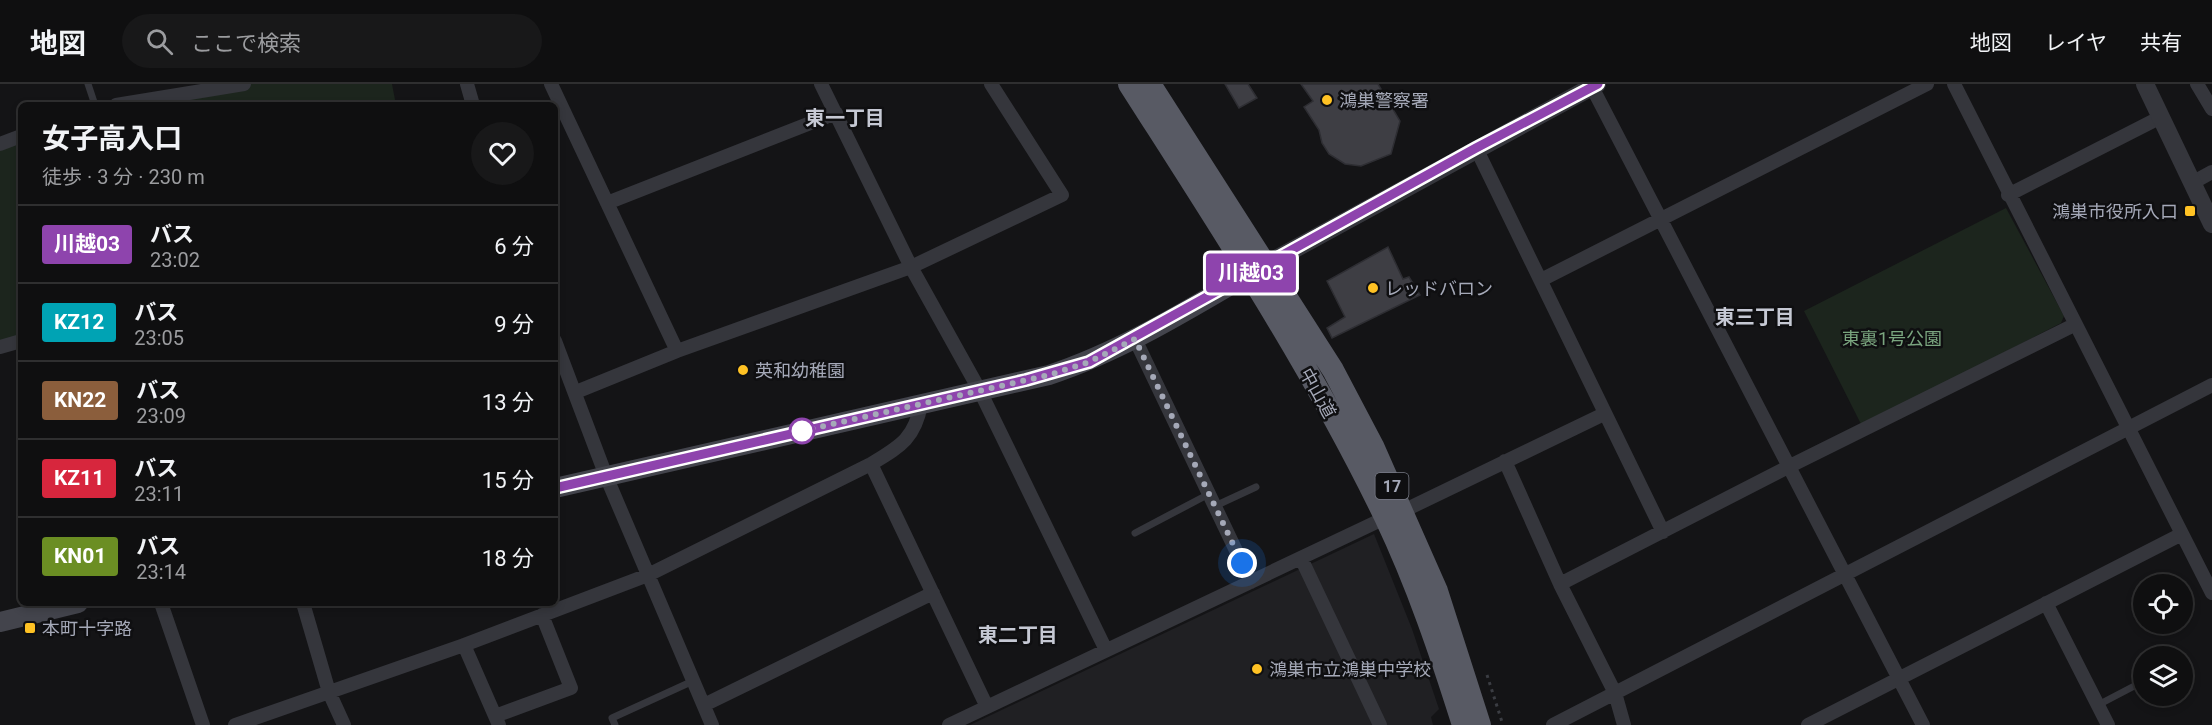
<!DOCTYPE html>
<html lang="ja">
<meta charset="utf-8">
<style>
body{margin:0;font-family:Roboto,"Noto Sans JP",sans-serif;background:#181819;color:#f1f3f6;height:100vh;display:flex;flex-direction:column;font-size:22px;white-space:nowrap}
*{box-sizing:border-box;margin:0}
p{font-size:20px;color:#9b9c9f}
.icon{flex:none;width:33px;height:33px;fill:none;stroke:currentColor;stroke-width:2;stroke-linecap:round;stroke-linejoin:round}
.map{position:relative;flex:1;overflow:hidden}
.drawer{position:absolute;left:18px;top:18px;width:540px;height:504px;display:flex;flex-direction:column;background:#0f0f10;border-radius:9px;box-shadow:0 3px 9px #0003,0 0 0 2px #2f2f30}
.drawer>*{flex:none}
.badge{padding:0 12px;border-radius:4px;font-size:21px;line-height:39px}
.controls{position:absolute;left:2133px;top:490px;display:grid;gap:12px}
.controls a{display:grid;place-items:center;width:60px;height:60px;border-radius:50%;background:#0f0f10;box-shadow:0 3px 9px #0003,0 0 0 2px #2f2f30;font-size:30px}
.you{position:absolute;width:30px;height:30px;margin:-15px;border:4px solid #fff;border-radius:50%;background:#1a73e8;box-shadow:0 0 0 9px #1a73e833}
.map>.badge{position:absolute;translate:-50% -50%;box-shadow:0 0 0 3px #fff}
.round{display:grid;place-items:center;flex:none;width:63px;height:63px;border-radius:32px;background:#181819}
.overview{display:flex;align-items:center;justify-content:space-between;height:102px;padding:0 24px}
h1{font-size:28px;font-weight:700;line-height:45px}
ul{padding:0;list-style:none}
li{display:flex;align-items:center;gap:18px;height:78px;padding:0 24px;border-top:2px solid #2f2f30}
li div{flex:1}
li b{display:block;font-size:22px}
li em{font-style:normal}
li .badge{min-width:66px;font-weight:700;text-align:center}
header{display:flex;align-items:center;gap:36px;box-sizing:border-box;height:84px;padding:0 30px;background:#0f0f10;border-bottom:2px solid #2f2f30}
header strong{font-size:28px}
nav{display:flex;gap:33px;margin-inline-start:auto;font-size:21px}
.search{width:420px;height:54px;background:#181819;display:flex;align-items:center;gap:15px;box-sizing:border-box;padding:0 21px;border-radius:33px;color:#9b9c9f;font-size:22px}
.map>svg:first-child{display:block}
.built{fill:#202023}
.green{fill:#1c251d}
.building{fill:#3e3e44;stroke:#2e2e33;stroke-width:1.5}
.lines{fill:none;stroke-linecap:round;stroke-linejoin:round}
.path{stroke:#3b3d43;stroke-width:3;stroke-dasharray:3 4.5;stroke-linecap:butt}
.service{stroke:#35363c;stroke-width:7}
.minor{stroke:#35363c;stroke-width:14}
.tertiary{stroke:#35363c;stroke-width:18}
.secondary{stroke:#43444c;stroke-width:20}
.trunk{stroke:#585a64;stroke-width:22}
.line-casing{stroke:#fff;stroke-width:14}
.line{stroke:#8e44ad;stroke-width:9}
.walk{stroke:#a5a9b8;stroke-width:6;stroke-dasharray:0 10.8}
.poi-dot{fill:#ffc224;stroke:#0f0f11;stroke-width:2}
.stop-dot{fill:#fff;stroke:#8e44ad;stroke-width:3}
.labels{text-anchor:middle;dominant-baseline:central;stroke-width:5;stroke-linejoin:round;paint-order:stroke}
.shield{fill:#0f0f11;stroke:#787b86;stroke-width:1.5}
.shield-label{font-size:16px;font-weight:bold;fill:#a5a9b8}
.poi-label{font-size:18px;fill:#a5a9b8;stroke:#0f0f11;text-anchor:start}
.park-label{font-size:18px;fill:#7aa57f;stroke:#0f0f11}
.street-label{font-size:18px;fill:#a5a9b8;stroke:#0f0f11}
.neighbourhood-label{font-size:20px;font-weight:bold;fill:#c6c9d4;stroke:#0f0f11}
</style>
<header>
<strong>地図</strong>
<div class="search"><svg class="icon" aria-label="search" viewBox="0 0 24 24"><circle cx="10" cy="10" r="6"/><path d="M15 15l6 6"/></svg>ここで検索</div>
<nav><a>地図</a><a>レイヤ</a><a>共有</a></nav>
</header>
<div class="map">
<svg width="2212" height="641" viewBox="0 0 2212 641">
<rect width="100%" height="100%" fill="#141416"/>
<!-- built -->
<path class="built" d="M 1374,450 L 1412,545 L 1439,625 L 1431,633 L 1433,641 L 970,641 Z"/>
<!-- green -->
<path class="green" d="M 244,0 L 392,0 L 396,21 L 116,21 Z
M 21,52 L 21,257 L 0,263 L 0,60 Z
M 2006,124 L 2064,232 L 2061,239 L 1862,342 L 1804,227 Z"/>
<!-- building -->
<path class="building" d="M 1225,0 L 1248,0 L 1257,14 L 1239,24 Z
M 1301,0 L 1378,0 L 1400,37 L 1391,70 L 1361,82 L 1345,80 L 1329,70 L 1322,59 L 1319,46 L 1304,23 L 1313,17 Z
M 1388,163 L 1403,195 L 1409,193 L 1420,211 L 1332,254 L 1327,244 L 1345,233 L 1327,197 Z"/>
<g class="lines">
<!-- path -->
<path class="path" d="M 1487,591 L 1503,641"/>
<!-- service -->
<path class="service" d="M 88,0 L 95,21
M 1215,422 L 1256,403
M 1135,449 L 1209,410
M 2098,621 L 2140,599
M 615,641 L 612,634 L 693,597"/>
<!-- minor -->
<path class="minor" d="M 467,0 L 473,21
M 551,0 L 677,267
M 821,0 L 911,183 L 980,307 L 1106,566
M 1954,0 L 2212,509
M 2197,0 L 2212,25
M 1592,3 L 1923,641
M 116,21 L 244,0
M 0,60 L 21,52
M 1476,64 L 1663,448
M 2192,99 L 2212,88
M 2008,111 L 2161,33
M 607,119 L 836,29
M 1541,196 L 1927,0
M 1135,255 L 1251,498
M 555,257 L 606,392 L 712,641
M 0,263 L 21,257
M 576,308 L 677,267 L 911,183 L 1062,111 L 991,0
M 1505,377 L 1560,500 L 1615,609 L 1624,641
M 871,380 L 987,623
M 1403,427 L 1604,330
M 1301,474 L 1380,641
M 1560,500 L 1790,382 L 2074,241
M 161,519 L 203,641
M 303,519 L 329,608 L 344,641
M 2046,519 L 2108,641
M 464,561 L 499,641
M 704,621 L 933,509
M 495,632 L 571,604 L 542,531
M 235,641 L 464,561 L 648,491 L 871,380 C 899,363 915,355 921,320
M 949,641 L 1385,434
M 1553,641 L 2212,301
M 1808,641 L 2182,450"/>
<!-- tertiary -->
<path class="tertiary" d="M 2145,0 L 2212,140
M 1267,180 L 1597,0"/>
<!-- secondary -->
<path class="secondary" d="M 555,404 L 1049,291 C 1125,266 1194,222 1263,182
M 0,538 L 78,519"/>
<!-- trunk -->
<path class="trunk" d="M 1129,0 C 1219,141 1312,282 1385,433 C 1417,500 1441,571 1463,641
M 1150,0 L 1333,286 L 1373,362 L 1437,507 L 1480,641"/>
</g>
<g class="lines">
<!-- line casing -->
<g class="line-casing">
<path id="line" d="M 555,404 L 1026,296 L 1089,278 L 1476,64 L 1598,0"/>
</g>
<!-- line -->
<use href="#line" class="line"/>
<!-- walk -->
<path class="walk" d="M 802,347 L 1049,291 L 1089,278 L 1135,255 L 1242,479"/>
</g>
<!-- markers -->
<g class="poi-dot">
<circle cx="1327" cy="16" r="6"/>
<rect x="2184" y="121" width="12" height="12" rx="3"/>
<circle cx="1373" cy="204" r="6"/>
<circle cx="743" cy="286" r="6"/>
<rect x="24" y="538" width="12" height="12" rx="3"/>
<circle cx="1257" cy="585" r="6"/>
</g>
<circle class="stop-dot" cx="802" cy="347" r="12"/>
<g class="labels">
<!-- shield labels -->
<rect class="shield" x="1375.5" y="389" width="33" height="26" rx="4.5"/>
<g class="shield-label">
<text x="1392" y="402">17</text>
</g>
<!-- poi labels -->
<g class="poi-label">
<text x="1339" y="16">鴻巣警察署</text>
<text x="2178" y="127" text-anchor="end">鴻巣市役所入口</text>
<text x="1385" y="204">レッドバロン</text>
<text x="755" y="286">英和幼稚園</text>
<text x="42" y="544">本町十字路</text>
<text x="1269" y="585">鴻巣市立鴻巣中学校</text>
</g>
<!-- park labels -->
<g class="park-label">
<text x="1892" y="254">東裏1号公園</text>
</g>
<!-- street labels -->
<g class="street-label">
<text transform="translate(1318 309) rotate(61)">中山道</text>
</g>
<!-- neighbourhood labels -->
<g class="neighbourhood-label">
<text x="845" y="34">東一丁目</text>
<text x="1755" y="233">東三丁目</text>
<text x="1018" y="551">東二丁目</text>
</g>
</g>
</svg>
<div class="controls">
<a><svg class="icon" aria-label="locate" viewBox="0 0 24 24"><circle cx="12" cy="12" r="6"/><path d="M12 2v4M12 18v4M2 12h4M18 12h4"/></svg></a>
<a><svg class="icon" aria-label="layers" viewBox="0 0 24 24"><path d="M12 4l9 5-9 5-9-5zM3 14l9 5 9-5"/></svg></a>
</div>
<div class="you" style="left:1242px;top:479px"></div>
<b class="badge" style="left:1251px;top:189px;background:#8e44ad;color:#fff">川越03</b>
<section class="drawer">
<div class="overview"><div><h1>女子高入口</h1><p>徒歩 · 3 分 · 230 m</p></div><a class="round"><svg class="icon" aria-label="heart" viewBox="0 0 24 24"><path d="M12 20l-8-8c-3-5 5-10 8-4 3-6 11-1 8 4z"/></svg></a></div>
<ul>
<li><span class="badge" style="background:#8e44ad;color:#fff">川越03</span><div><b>バス</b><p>23:02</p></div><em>6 分</em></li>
<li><span class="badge" style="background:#00a3b4;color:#fff">KZ12</span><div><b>バス</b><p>23:05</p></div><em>9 分</em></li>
<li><span class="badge" style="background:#8b5e3c;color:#fff">KN22</span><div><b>バス</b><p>23:09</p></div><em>13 分</em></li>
<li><span class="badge" style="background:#d7263d;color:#fff">KZ11</span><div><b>バス</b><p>23:11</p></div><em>15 分</em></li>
<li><span class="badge" style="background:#6b8e23;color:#fff">KN01</span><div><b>バス</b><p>23:14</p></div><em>18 分</em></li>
</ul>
</section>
</div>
